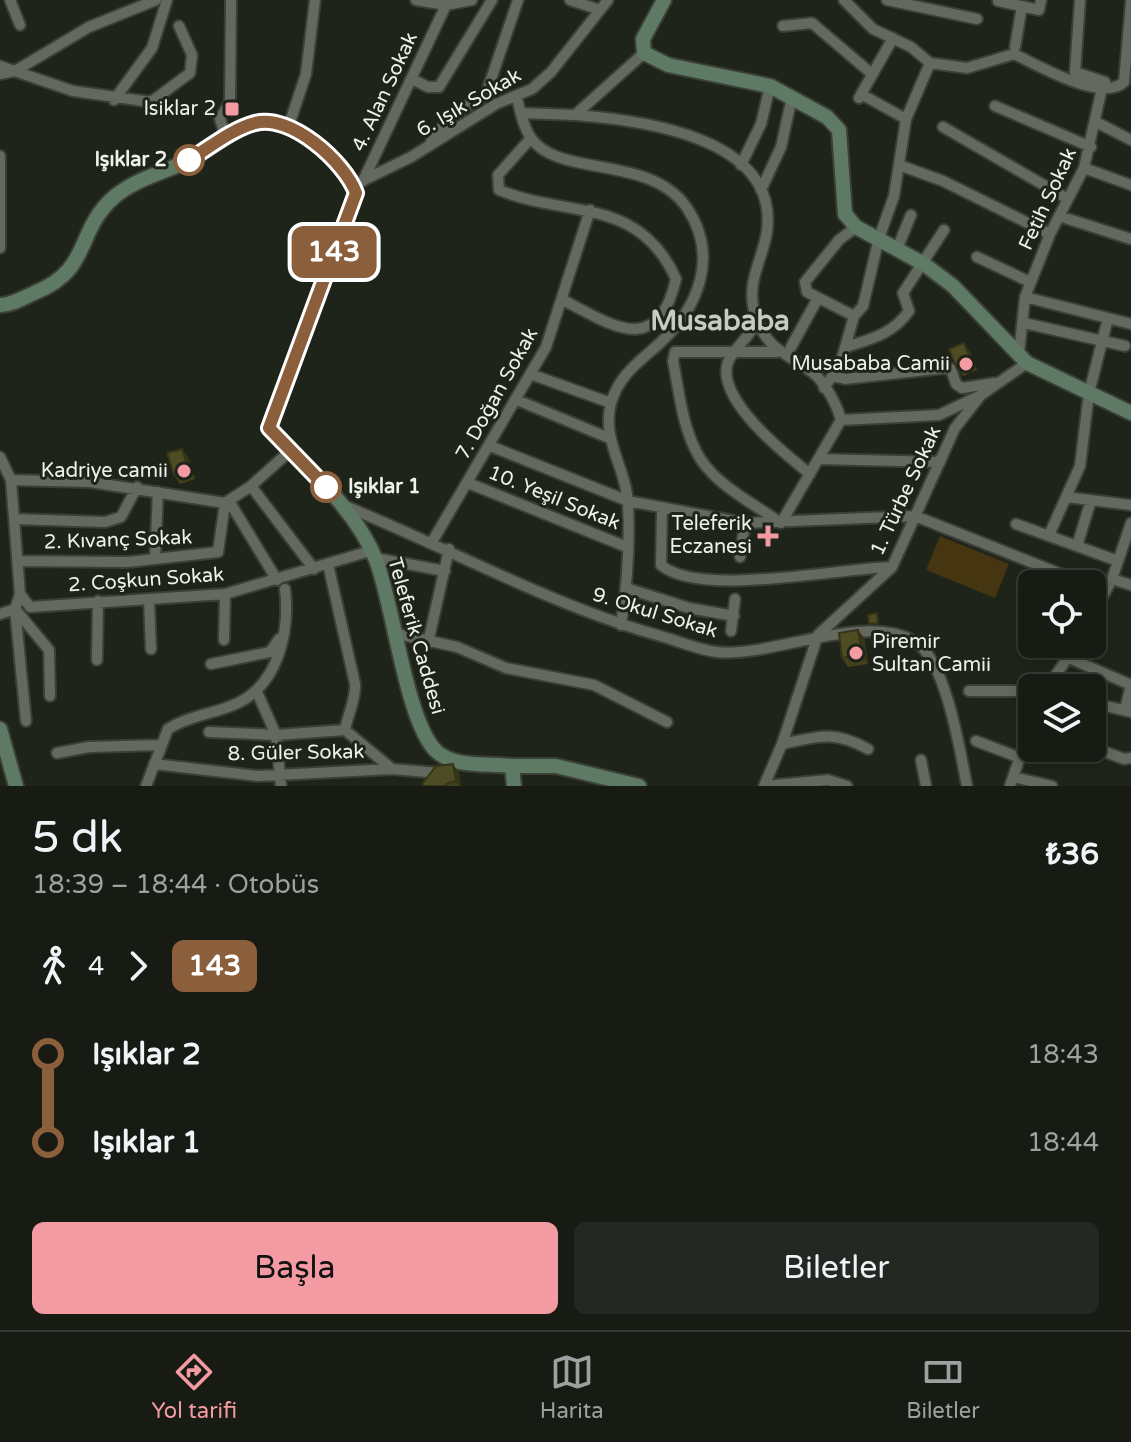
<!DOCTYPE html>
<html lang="tr">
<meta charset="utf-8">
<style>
body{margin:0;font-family:"Varela Round",sans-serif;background:#242822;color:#f1f3f6;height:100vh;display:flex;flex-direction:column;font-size:30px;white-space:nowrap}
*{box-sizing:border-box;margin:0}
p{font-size:26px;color:#9ea1a0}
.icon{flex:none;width:44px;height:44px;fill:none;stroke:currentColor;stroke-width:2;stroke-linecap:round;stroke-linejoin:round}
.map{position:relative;height:786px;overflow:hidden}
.panel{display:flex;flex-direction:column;background:#171b14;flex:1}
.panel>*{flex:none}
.badge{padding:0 16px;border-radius:12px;font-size:28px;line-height:52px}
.tools{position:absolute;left:1018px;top:570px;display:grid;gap:16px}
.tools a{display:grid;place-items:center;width:88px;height:88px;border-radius:12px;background:#171b14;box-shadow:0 4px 12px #0003,0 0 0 2px #363934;font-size:40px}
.map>.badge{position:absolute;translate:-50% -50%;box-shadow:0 0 0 4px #fff}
.legs{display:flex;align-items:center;gap:12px;height:88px;padding:0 32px;font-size:26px}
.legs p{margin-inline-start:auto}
.head{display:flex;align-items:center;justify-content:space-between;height:136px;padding:0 32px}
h1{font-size:44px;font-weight:600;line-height:60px}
.button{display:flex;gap:16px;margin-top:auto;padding:16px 32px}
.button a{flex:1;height:92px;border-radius:12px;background:#f49aa2;color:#111;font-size:32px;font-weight:600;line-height:92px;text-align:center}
.button a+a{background:#242822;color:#f1f3f6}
ul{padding:0 32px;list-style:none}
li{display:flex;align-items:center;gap:28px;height:88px;font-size:30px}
li i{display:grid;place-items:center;width:12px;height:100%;margin:0 10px;background:currentColor}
li i::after{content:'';width:20px;height:20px;margin:-10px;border:6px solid;border-radius:50%;background:#171b14}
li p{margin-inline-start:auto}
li:first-child i{background:linear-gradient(#0000 50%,currentColor 0)}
li:last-child i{background:linear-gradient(currentColor 50%,#0000 0)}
.tabs{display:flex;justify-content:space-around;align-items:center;height:112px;border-top:2px solid #363934;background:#171b14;font-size:22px;color:#9ea1a0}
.tabs a{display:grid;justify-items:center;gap:4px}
.tabs .active{color:#f49aa2}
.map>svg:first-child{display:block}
.green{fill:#453510}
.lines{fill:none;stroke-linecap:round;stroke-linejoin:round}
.minor-casing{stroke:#3a3f37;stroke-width:14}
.secondary-casing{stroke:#3a3f37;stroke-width:18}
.minor{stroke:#63695e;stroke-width:10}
.secondary{stroke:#5f7a64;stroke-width:14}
.wall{fill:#42411e}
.shaded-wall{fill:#363518}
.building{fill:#4d4c23;stroke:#363518;stroke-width:2}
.line-1-casing{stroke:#fff;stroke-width:18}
.line-1{stroke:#8b5e3c;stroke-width:12}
.poi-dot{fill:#f49aa2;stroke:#1f241a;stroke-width:3}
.stop-1-dot{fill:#fff;stroke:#8b5e3c;stroke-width:4}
.labels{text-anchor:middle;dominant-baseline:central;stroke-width:6;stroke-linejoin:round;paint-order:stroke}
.street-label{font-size:20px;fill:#edf1ea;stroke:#1f241a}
.poi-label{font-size:20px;fill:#edf1ea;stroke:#1f241a;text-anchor:end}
.stop-label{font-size:20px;font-weight:bold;fill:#edf1ea;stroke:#1f241a;text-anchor:end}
.district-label{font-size:28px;font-weight:bold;fill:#c5cdc0;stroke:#1f241a}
</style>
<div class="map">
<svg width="1131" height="786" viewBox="0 0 1131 786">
<rect width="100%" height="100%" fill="#1f241a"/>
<!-- green -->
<path class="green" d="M 940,536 L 1009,564 L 995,598 L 926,570 Z"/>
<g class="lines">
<!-- minor casing -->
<g class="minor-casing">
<path id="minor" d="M 10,0 L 20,25
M 416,0 L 446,5 L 472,0
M 570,0 L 600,10
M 844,0 L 873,29 L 911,47 L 930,63 L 967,68 L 1014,54 C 1038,65 1101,103 1124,82 L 1131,2
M 887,0 L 977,19
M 1080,0 L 1075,72 L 1105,82
M 998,1 L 1039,10 L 1041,0
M 783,26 L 812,23 L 872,74
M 1015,47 L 1022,6
M 0,66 L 73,91 L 151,102 L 190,73 L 192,55 L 179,26
M 0,74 L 15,71 L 89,27 L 156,0
M 412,79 L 428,87 L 439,87 L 492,0
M 861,94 L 906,119
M 517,98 C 520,110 523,127 531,138 C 558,178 651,154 687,208 C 719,256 699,307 660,343 C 640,361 619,375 611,403 C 601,440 627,470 628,504 C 630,544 627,586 621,625
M 859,98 L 893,38
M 114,100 L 152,48 L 167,0
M 995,106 L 1091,147
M 521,113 L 575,115 L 644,53
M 575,115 C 641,120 779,137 767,231 C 763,261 743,284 757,320 C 769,352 790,354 813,373 C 825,382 837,405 841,420
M 1096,122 L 1131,140
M 943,127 L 1068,199
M 288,128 L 306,74 L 315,0
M 226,137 L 220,119 L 230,102 L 231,0
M 531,138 L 498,175 L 499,190 C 567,218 639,196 676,279 C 658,357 614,327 563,300
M 431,142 L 451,116 L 486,94 L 518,0
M 0,156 L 0,248
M 741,165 L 761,124 L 770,86
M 899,165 L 943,181 L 1050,234
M 1084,168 L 1131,185
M 362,181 L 411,157 L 496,104 L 532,89 L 551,72 L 608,0
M 363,181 L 446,5
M 761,190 L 781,147 L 792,97
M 1059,216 L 1131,239
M 897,249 L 911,215
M 977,257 L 1030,282
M 1025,297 L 1131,324
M 854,316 L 807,292 L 805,282 L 839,240 L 856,227
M 757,321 C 750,337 733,349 728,362 C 715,399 785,454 810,474
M 1024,323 L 1125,346
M 791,347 L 818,298
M 846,347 C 871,339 893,334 909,311 L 903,293 L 944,230
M 777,352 L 675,352 L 673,361 C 679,391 682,424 696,451 C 711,483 753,503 781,523 L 841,420
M 1019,353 L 1025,297 L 1050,234 L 1084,168 L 1102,88
M 533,375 L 611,403
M 833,376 L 845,379 L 945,368 L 951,369 L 956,384 L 962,388 L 994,383
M 824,388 L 840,365 L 854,316 L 863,306 L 879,238 L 894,196 L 906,119 L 930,63
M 517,400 L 609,438
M 841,420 L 939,415 L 979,396
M 490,446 L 628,501 L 745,523 L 915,516 L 1086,584
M 0,457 L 11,480 L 20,594 L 15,609 L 49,650 L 50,696
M 818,459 L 940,462
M 11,480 L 90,482 L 225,503
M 468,483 L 627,547
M 251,486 L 314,569
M 1066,497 L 1131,505
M 229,501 L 277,580
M 345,506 C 451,549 554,607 664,637 C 681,642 699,650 717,652 C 770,658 863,612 914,641 C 946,659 960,751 967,786
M 662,508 L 661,565 C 699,598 839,568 892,567
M 14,519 L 105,522 L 121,517 L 137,487
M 1016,524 L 1118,561
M 1049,535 L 1080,466 L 1089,393 L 1108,318
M 432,542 L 546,347 L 590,210
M 1077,546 L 1091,500
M 740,557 L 745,523
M 375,558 L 445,571
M 155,559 L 158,492
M 19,561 L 128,562 L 218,552 L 225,503 L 251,486 L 290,451
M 328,564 L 355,684 C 356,700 348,713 345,730
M 1112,579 L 1131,585
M 626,588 L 689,608 L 734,616
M 20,594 L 30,607 L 225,594 L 370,551
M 149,600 L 151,649
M 0,614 L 15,609 L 26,721
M 1092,617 L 1112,579 L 1131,523
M 731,631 L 735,599
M 398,634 L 457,647 L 506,668 L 594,685 L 667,722
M 224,640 L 225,594
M 428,643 L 449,549
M 1069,658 L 1131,685
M 97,660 L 98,601
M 211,664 L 270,652 L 279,639
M 1047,688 L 1077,644
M 969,691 L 1032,691
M 257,692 L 276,735 L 281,786
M 1092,703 L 1131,712
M 1125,710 L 1131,685
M 209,732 L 276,735 L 345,730 L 392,769 L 439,773
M 976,741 L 1018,757
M 782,744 C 819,736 834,730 868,749
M 1092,747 L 1124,759 L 1131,758
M 57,753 L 89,747 L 160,745
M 921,760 L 926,786
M 154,764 L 258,776 L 392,769
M 1013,777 L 1052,786
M 146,786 L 168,729 C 190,715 215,714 238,703 C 279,683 290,630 285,589
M 764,786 L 782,744 L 818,635 L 892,567 L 955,428 L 981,395 L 1027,363
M 764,786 L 828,780 L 847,786
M 1010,786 L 1032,722"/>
</g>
<!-- secondary casing -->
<g class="secondary-casing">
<path id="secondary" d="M 664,0 L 643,39 L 644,53 L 668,65 L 770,86 L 827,117 L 839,130 L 845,214 L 856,227 L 924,264 L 953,286 L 1027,363 L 1131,413
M 0,305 C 12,305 23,298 34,293 C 92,270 75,232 113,198 C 134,179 164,173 189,160 C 210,149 230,131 253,123 C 288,112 345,161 356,193 L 269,428 C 307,468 355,508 376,560 C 394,607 406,721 436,751 C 454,768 488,763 512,766 L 514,786
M 0,729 L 16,786
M 512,766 L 556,766 L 639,786"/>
</g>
<!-- minor -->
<use href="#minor" class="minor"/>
<!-- secondary -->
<use href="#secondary" class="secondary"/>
</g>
<!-- wall -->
<path class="wall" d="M 964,343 L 970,352 L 977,370 L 963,376 L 957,368 Z
M 182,449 L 188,457 L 195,479 L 180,484 L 174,475 Z
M 858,630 L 864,638 L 868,664 L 848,667 L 842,658 Z
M 459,773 L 461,786 L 424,786 Z"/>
<!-- shaded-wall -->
<path class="shaded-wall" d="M 964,343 L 970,352 L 977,370 L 971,361 Z
M 182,449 L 188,457 L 195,479 L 189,471 Z
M 858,630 L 864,638 L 868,664 L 862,655 Z
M 453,764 L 459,773 L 461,786 L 459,786 L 456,781 Z"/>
<!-- building -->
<path class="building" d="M 964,343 L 971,361 L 957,368 L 949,349 Z
M 182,449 L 189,471 L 174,475 L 167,453 Z
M 877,613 L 878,623 L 869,624 L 868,615 Z
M 858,630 L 862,655 L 842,658 L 839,633 Z
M 453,764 L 456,781 L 446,784 L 446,786 L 424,786 L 423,783 L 436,766 Z"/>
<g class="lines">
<!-- line-1 casing -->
<g class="line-1-casing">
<path id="line-1" d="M 189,160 C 209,148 232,129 255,123 C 290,113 345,162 356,193 L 269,428 L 326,487"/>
</g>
<!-- line-1 -->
<use href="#line-1" class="line-1"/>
</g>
<!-- markers -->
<g class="poi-dot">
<rect x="224" y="101" width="16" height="16" rx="4"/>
<circle cx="966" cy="364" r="8"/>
<circle cx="184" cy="471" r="8"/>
<path d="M764 524h8v8h8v8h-8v8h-8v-8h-8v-8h8z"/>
<circle cx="856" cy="653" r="8"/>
</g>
<g class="stop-1-dot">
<circle cx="189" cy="160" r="14"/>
<circle cx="326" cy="487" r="14"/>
</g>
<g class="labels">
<!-- street labels -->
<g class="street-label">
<text transform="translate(385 92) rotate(-65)">4. Alan Sokak</text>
<text transform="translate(469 103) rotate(-30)">6. Işık Sokak</text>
<text transform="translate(1048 199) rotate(-65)">Fetih Sokak</text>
<text transform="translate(497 394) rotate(-61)">7. Doğan Sokak</text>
<text transform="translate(906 491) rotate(-65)">1. Türbe Sokak</text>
<text transform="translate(554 498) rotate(22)">10. Yeşil Sokak</text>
<text transform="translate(118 540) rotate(-2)">2. Kıvanç Sokak</text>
<text transform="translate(146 580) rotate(-4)">2. Coşkun Sokak</text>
<text transform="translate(655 613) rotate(17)">9. Okul Sokak</text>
<text transform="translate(416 636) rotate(74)">Teleferik Caddesi</text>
<text transform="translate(296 753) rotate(-1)">8. Güler Sokak</text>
</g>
<!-- poi labels -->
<g class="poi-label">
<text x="216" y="109">Isiklar 2</text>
<text x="950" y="364">Musababa Camii</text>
<text x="168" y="471">Kadriye camii</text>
<text x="752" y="524">Teleferik<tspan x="752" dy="23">Eczanesi</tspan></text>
<text x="872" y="642" text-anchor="start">Piremir<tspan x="872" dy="23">Sultan Camii</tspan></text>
</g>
<!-- stop labels -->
<g class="stop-label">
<text x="167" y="160">Işıklar 2</text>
<text x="348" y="487" text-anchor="start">Işıklar 1</text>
</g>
<!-- district labels -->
<g class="district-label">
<text x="720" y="321">Musababa</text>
</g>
</g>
</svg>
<div class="tools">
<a><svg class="icon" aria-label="locate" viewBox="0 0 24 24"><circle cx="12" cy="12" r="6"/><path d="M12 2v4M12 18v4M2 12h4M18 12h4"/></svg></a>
<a><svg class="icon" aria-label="layers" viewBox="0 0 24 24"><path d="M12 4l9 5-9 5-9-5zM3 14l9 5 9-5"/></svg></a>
</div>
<b class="badge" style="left:334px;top:252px;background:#8b5e3c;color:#fff">143</b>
</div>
<section class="panel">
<div class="head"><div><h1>5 dk</h1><p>18:39 – 18:44 · Otobüs</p></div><b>₺36</b></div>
<div class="legs"><svg class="icon" aria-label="walk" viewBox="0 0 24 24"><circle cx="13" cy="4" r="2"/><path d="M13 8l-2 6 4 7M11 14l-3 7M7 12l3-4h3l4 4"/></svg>4<svg class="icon" aria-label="forward" viewBox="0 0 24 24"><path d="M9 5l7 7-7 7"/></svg><b class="badge" style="background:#8b5e3c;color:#fff">143</b></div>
<ul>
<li><i style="color:#8b5e3c"></i><b>Işıklar 2</b><p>18:43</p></li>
<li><i style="color:#8b5e3c"></i><b>Işıklar 1</b><p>18:44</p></li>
</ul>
<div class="button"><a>Başla</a><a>Biletler</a></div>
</section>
<nav class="tabs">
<a class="active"><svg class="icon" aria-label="directions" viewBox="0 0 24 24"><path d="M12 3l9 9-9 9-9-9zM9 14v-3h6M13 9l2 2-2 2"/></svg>Yol tarifi</a>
<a><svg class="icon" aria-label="map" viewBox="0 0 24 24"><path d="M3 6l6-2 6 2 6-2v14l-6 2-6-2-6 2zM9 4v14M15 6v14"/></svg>Harita</a>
<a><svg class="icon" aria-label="tickets" viewBox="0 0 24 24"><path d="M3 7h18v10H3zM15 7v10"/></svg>Biletler</a>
</nav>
